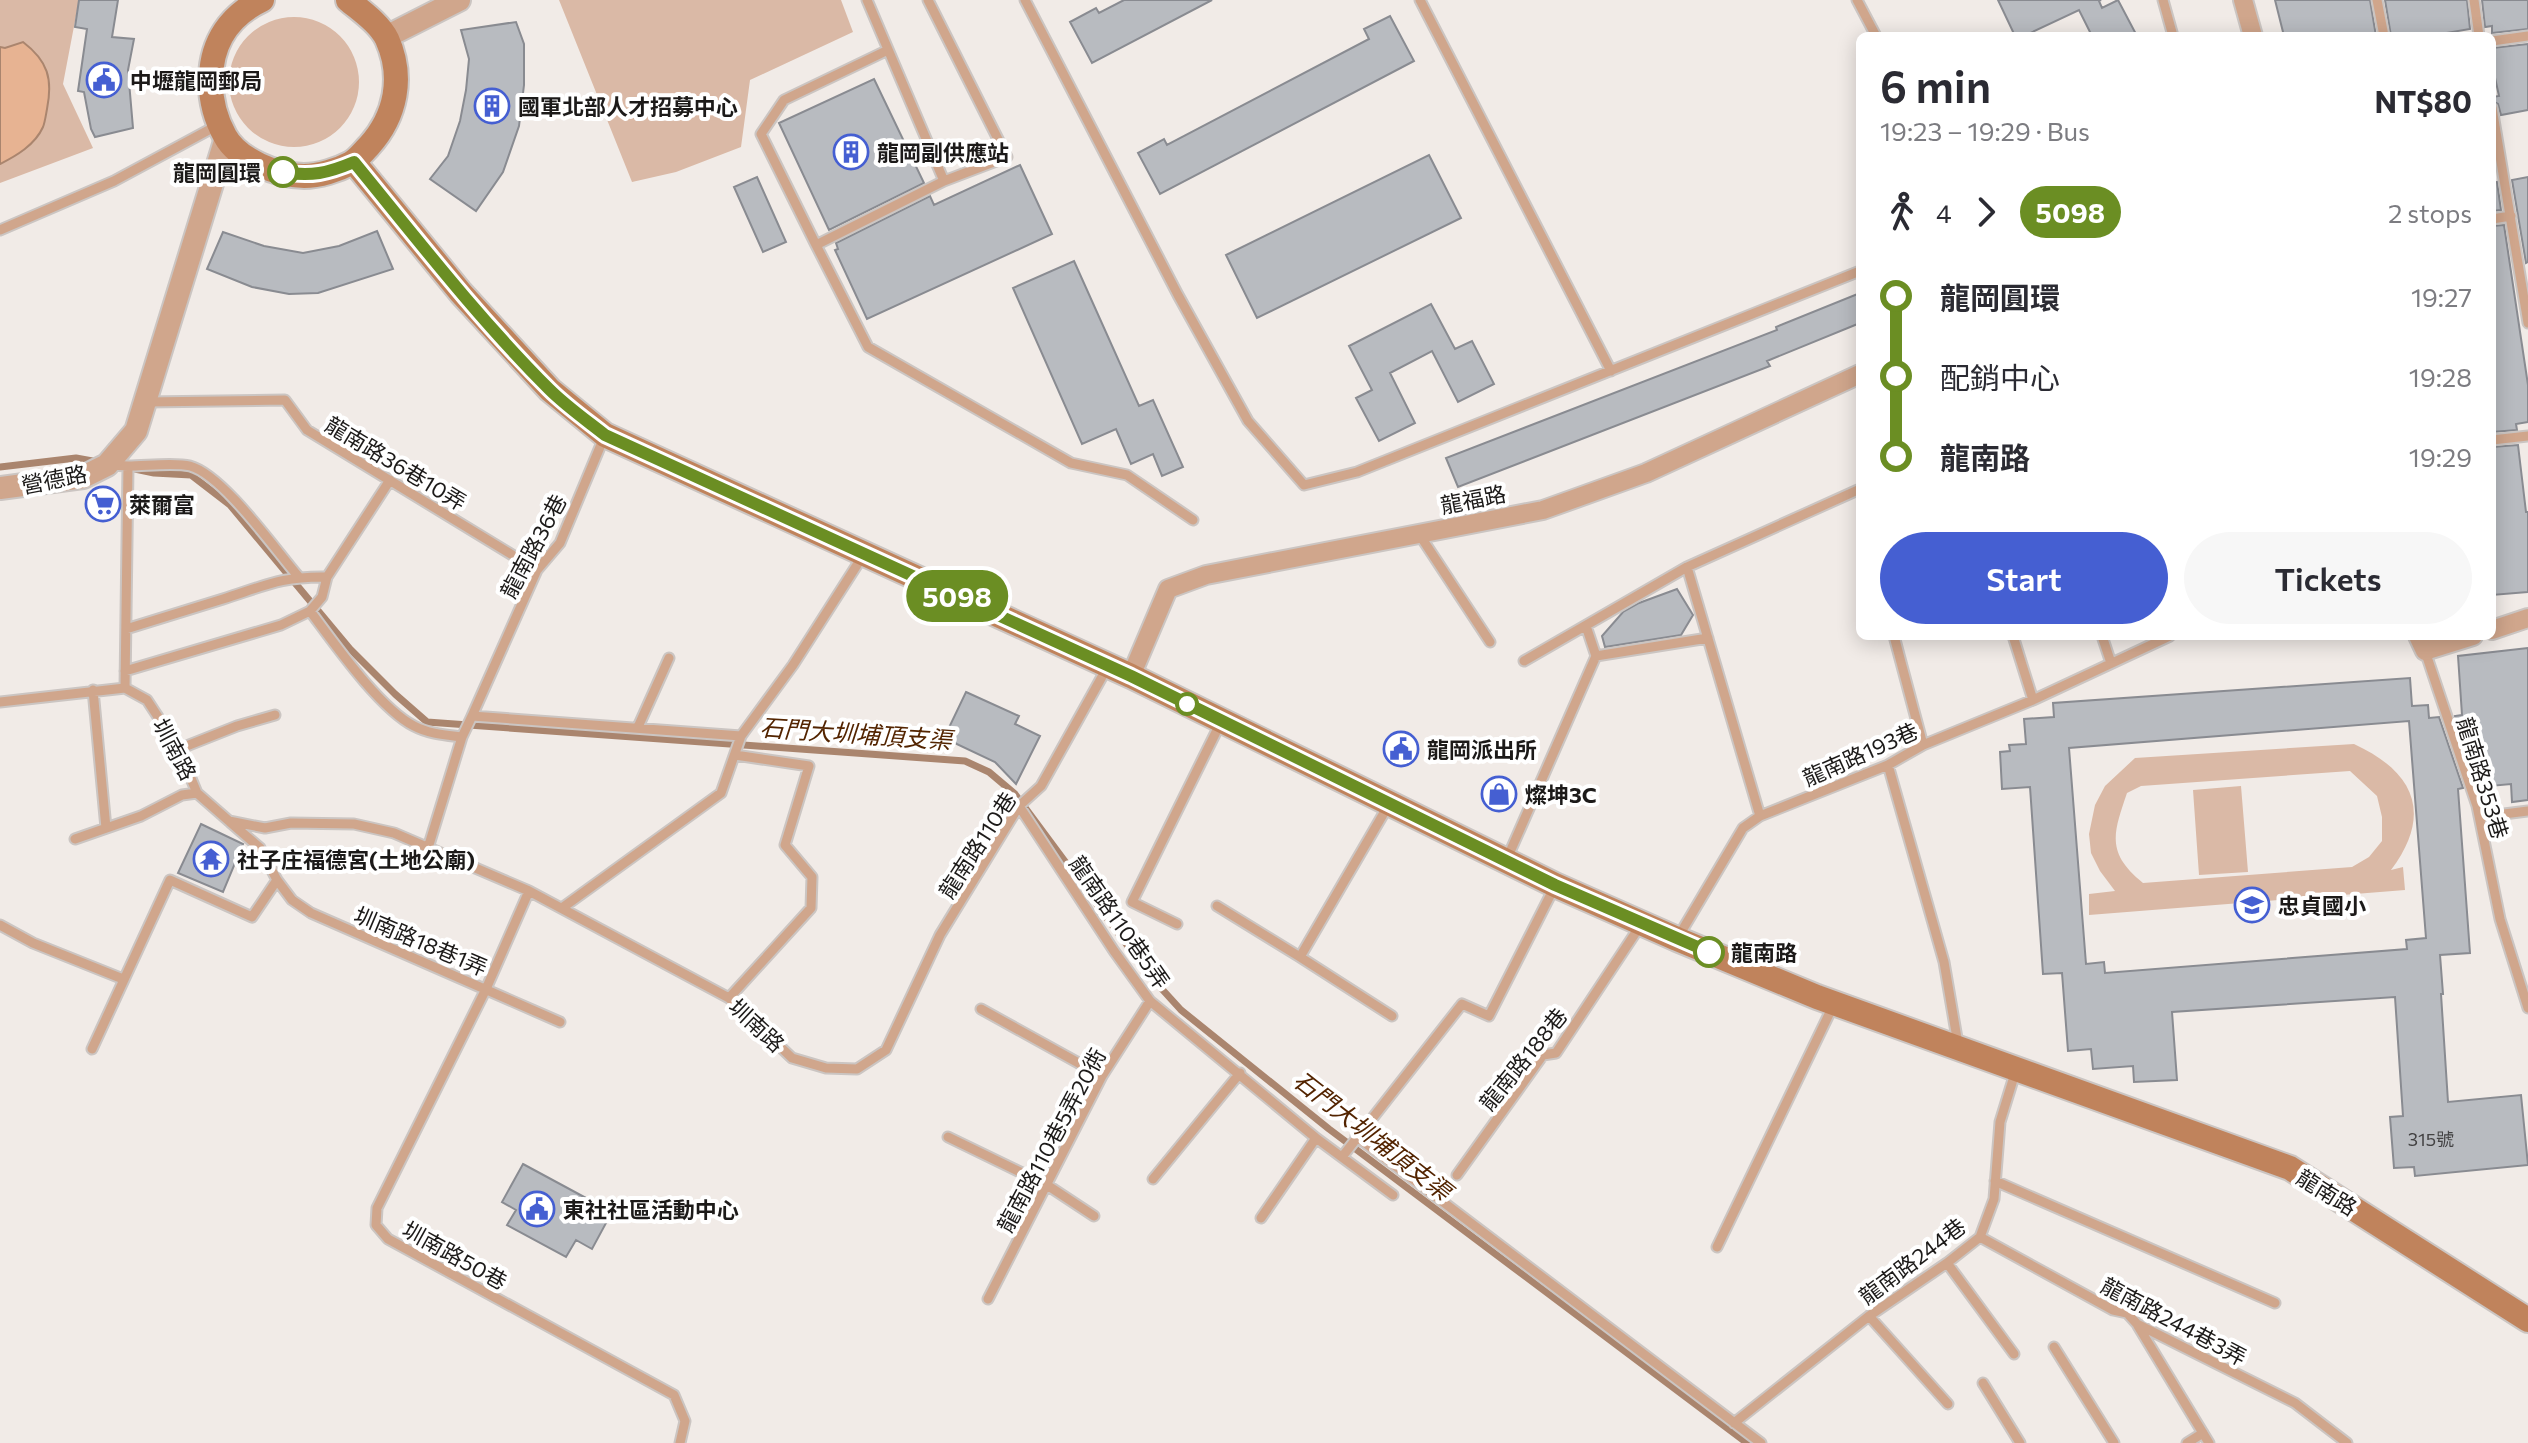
<!DOCTYPE html>
<meta charset="utf-8">
<style>
body{margin:0;font-family:Commissioner,"Noto Sans TC",sans-serif;background:#f7f7f7;color:#2b2b33;height:100vh;display:flex;flex-direction:column;font-size:30px;white-space:nowrap}
*{box-sizing:border-box;margin:0}
p{font-size:26px;color:#7c7c81}
.icon{flex:none;width:44px;height:44px;fill:none;stroke:currentColor;stroke-width:2;stroke-linecap:round;stroke-linejoin:round}
.map{position:relative;flex:1;overflow:hidden}
.side{position:absolute;left:1856px;top:32px;width:640px;height:608px;display:flex;flex-direction:column;background:#fff;border-radius:12px;box-shadow:0 4px 20px #0003}
.side>*{flex:none}
.badge{padding:0 16px;border-radius:26px;font-size:28px;line-height:52px}
.map>.badge{position:absolute;translate:-50% -50%;box-shadow:0 0 0 4px #fff}
.legs{display:flex;align-items:center;gap:12px;height:88px;padding:0 24px;font-size:26px}
.legs p{margin-inline-start:auto}
.headline{display:flex;align-items:center;justify-content:space-between;height:136px;padding:0 24px}
h1{font-size:44px;font-weight:600;line-height:60px}
.action{display:flex;gap:16px;margin-top:auto;padding:16px 24px}
.action a{flex:1;height:92px;border-radius:48px;background:#455fd2;color:#fff;font-size:32px;font-weight:600;line-height:92px;text-align:center}
.action a+a{background:#f7f7f7;color:#2b2b33}
ul{padding:0 24px;list-style:none}
li{display:flex;align-items:center;gap:28px;height:80px;font-size:30px}
li i{display:grid;place-items:center;width:12px;height:100%;margin:0 10px;background:currentColor}
li i::after{content:'';width:20px;height:20px;margin:-10px;border:6px solid;border-radius:50%;background:#fff}
li p{margin-inline-start:auto}
li:first-child i{background:linear-gradient(#0000 50%,currentColor 0)}
li:last-child i{background:linear-gradient(currentColor 50%,#0000 0)}
.map>svg:first-child{display:block}
.green{fill:#dab9a6;fill-rule:evenodd}
.water{fill:#e7b392;stroke:#aa856e;stroke-width:2}
.lines{fill:none;stroke-linecap:round;stroke-linejoin:round}
.stream{stroke:#aa856e;stroke-width:7}
.building{fill:#b8bbc0;stroke:#898b91;stroke-width:2;fill-rule:evenodd}
.service-casing{stroke:#cbc5c2;stroke-width:13}
.minor-casing{stroke:#cbc5c2;stroke-width:22}
.tertiary-casing{stroke:#cbc5c2;stroke-width:26}
.secondary-casing{stroke:#cbc5c2;stroke-width:28}
.service{stroke:#d0a68c;stroke-width:9}
.minor{stroke:#d0a68c;stroke-width:18}
.tertiary{stroke:#d0a68c;stroke-width:22}
.secondary{stroke:#c0835c;stroke-width:24}
.line-1-casing{stroke:#fff;stroke-width:18}
.line-1{stroke:#6b8e23;stroke-width:12}
.stop-1-dot{fill:#fff;stroke:#6b8e23;stroke-width:4}
.labels{text-anchor:middle;dominant-baseline:central;stroke-width:8;stroke-linejoin:round;paint-order:stroke}
.number-label{font-size:18px;fill:#434243}
.poi-label{font-size:22px;font-weight:bold;fill:#1c1a19;stroke:#fff;text-anchor:start}
.stop-label{font-size:22px;font-weight:bold;fill:#1c1a19;stroke:#fff;text-anchor:end}
.street-label{font-size:22px;fill:#1c1a19;stroke:#fff}
.water-label{font-size:24px;font-style:italic;fill:#532400;stroke:#fff}
</style>
<div class="map">
<svg width="2528" height="1443" viewBox="0 0 2528 1443">
<rect width="100%" height="100%" fill="#f1ebe7"/>
<!-- green -->
<path class="green" d="M 0,0 L 79,0 L 63,84 L 93,148 L 0,183 Z
M 559,0 L 841,0 L 853,32 L 750,80 L 741,147 L 676,172 L 632,182 Z
M229 82a65 65 0 1 1 130 0a65 65 0 1 1-130 0Z
M 2354,744 C 2415,772 2433,814 2391,870 L 2403,867 L 2405,890 L 2089,915 L 2089,894 L 2115,891 L 2100,871 L 2091,853 L 2089,834 L 2095,805 L 2105,786 L 2135,758 ZM 2350,771 L 2377,796 L 2382,817 L 2382,841 L 2369,857 L 2352,867 L 2143,883 C 2106,853 2113,834 2127,793 L 2141,786 Z
M 2241,786 L 2248,872 L 2199,875 L 2193,790 Z"/>
<!-- water -->
<path class="water" d="M 23,42 C 48,61 53,79 47,109 C 46,114 45,122 43,127 C 35,145 16,156 0,164 L 0,47 L 5,48 Z"/>
<g class="lines">
<!-- stream -->
<path class="stream" d="M 0,467 L 76,458 L 98,462
M 130,468 L 154,473 L 191,475 L 230,505 L 350,649 L 395,694 L 427,722 L 965,761 L 989,772 L 1015,794 L 1150,976 L 1181,1010 L 1329,1129 L 1747,1443"/>
</g>
<!-- building -->
<path class="building" d="M 79,0 L 118,0 L 112,37 L 134,39 L 128,70 L 133,128 L 95,137 L 91,129 L 84,92 L 78,91 L 87,29 L 75,27 Z
M 1124,0 L 1212,0 L 1092,63 L 1070,22 L 1096,8 L 1099,13 Z
M 1998,0 L 2101,0 L 2099,1 L 2102,8 L 2118,0 L 2137,36 L 2092,36 L 2079,10 L 2024,36 L 2015,36 Z
M 2275,0 L 2370,0 L 2376,36 L 2284,36 Z
M 2385,0 L 2467,0 L 2470,29 L 2429,36 L 2391,36 Z
M 2482,0 L 2528,0 L 2528,29 L 2492,33 L 2492,26 L 2485,27 Z
M 1390,16 L 1414,61 L 1160,194 L 1138,153 L 1164,139 L 1167,145 L 1369,39 L 1364,29 Z
M 516,22 L 524,44 L 524,85 L 519,126 L 503,172 L 476,211 L 430,179 L 448,156 L 460,121 L 466,90 L 469,59 L 461,30 Z
M 2528,44 L 2528,110 L 2501,115 L 2498,104 L 2492,101 L 2492,97 L 2499,96 L 2492,64 L 2492,48 Z
M 874,79 L 924,183 L 829,230 L 779,123 Z
M 1429,155 L 1461,218 L 1257,318 L 1226,255 Z
M 1020,165 L 1052,234 L 867,319 L 835,250 L 838,249 L 836,243 L 930,196 L 934,205 Z
M 757,177 L 786,242 L 763,252 L 734,187 Z
M 2528,177 L 2528,262 L 2526,263 L 2512,180 Z
M 2497,182 L 2501,210 L 2492,211 L 2492,183 Z
M 2504,225 L 2528,385 L 2528,422 L 2516,424 L 2517,430 L 2492,432 L 2492,226 Z
M 377,231 L 393,269 L 318,293 L 289,294 L 252,287 L 207,269 L 223,232 L 264,246 L 303,253 L 339,246 Z
M 1074,261 L 1139,406 L 1153,400 L 1183,467 L 1162,476 L 1153,454 L 1131,464 L 1116,429 L 1082,444 L 1013,288 Z
M 1860,293 L 1860,323 L 1767,361 L 1770,366 L 1458,487 L 1446,458 L 1777,330 L 1776,327 Z
M 1431,304 L 1455,349 L 1472,341 L 1494,384 L 1458,402 L 1432,351 L 1390,373 L 1415,423 L 1379,441 L 1356,398 L 1372,390 L 1349,346 Z
M 2518,445 L 2526,512 L 2528,512 L 2528,592 L 2492,595 L 2492,447 Z
M 1677,589 L 1693,615 L 1681,635 L 1605,647 L 1602,636 L 1623,612 L 1639,603 Z
M 2528,648 L 2528,800 L 2512,802 L 2511,784 L 2479,787 L 2455,716 L 2462,715 L 2458,656 Z
M 2410,678 L 2412,706 L 2428,705 L 2429,718 L 2439,717 L 2463,788 L 2458,789 L 2470,953 L 2440,955 L 2443,994 L 2441,994 L 2448,1102 L 2521,1095 L 2528,1165 L 2415,1176 L 2414,1167 L 2394,1168 L 2390,1117 L 2403,1116 L 2395,997 L 2172,1012 L 2177,1080 L 2134,1082 L 2133,1066 L 2093,1069 L 2091,1049 L 2068,1051 L 2062,973 L 2043,974 L 2030,787 L 2002,789 L 2000,752 L 2010,751 L 2009,745 L 2026,744 L 2024,719 L 2054,717 L 2053,703 ZM 2409,721 L 2426,938 L 2406,940 L 2407,949 L 2105,973 L 2104,962 L 2086,964 L 2069,748 Z
M 966,692 L 1019,716 L 1015,724 L 1040,736 L 1016,784 L 995,762 L 944,738 Z
M 201,824 L 243,844 L 223,892 L 178,873 Z
M 523,1164 L 612,1212 L 592,1249 L 576,1240 L 566,1257 L 507,1225 L 516,1210 L 502,1202 Z"/>
<g class="lines">
<!-- service casing -->
<g class="service-casing">
<path id="service" d="M 867,0 L 944,181 L 816,245 L 868,347 L 1071,463 L 1127,475 L 1193,520
M 928,0 L 1007,157 L 944,181
M 1025,0 L 1178,295 L 1248,421 L 1304,485 L 1357,472 L 1860,271
M 1420,0 L 1611,371
M 1857,0 L 1876,36
M 2163,0 L 2173,36
M 2377,0 L 2384,36
M 2474,0 L 2479,36
M 2492,41 L 2528,36
M 2492,108 L 2528,323
M 2492,219 L 2511,216
M 0,230 L 114,181 L 218,125
M 816,245 L 761,134 L 784,100 L 888,50
M 147,402 L 285,400 L 307,430 L 537,570
M 2492,440 L 2528,436
M 110,465 L 128,466 L 125,688 L 147,700 L 179,749 L 197,793 L 229,821 L 265,828 L 291,823 L 354,824 L 394,833 L 529,891 L 729,998 L 792,1058 L 826,1068 L 857,1069 L 886,1050 L 940,935 L 1019,806 L 1041,786 L 1108,666
M 128,466 C 146,466 174,462 190,466 C 223,475 274,548 298,576
M 1419,534 L 1490,642
M 1687,567 L 1760,816
M 310,611 C 334,643 379,708 414,726 C 429,734 446,735 462,737 L 472,716 L 741,736
M 126,629 C 158,619 190,609 223,599 C 264,586 282,576 327,577
M 1894,636 L 1923,745
M 2013,636 L 2033,700
M 2102,636 L 2111,663
M 2425,651 L 2477,806 L 2500,919 L 2528,1008
M 1596,656 L 1708,638
M 1524,661 L 1687,567 L 1860,489
M 125,671 L 281,625 L 310,611 L 322,597 L 327,577 L 390,480
M 93,690 L 106,828
M 0,702 L 125,688
M 472,716 L 537,570 L 560,543 L 605,435
M 638,727 L 669,658
M 179,749 L 237,726 L 275,715
M 1888,765 L 1944,962 L 1958,1044
M 1019,806 L 1114,951 L 1150,1001 L 1316,1138 L 1393,1195
M 1388,806 L 1300,957 L 1392,1016
M 2480,817 L 2528,811
M 230,822 L 260,848 L 277,880 L 292,900 L 311,913 L 560,1022
M 75,839 L 141,816 L 182,795 L 197,793
M 428,848 L 462,737
M 1506,861 L 1596,656 L 1586,626
M 529,891 L 486,989 L 377,1208 L 376,1225 L 388,1239 L 674,1395 L 685,1421 L 680,1443
M 1217,906 L 1300,957
M 562,908 L 721,793 L 741,736 L 793,665 L 864,554
M 1177,924 L 1132,902 L 1221,722
M 0,925 L 33,943 L 123,979
M 1677,939 L 1743,828 L 1760,816 L 1888,765 L 1923,745 L 2033,700 L 2170,636
M 729,998 L 811,908 L 812,877 L 785,845 L 809,766 L 735,755
M 981,1009 L 1102,1076
M 92,1049 L 170,880 L 252,917 L 277,880
M 1356,1136 L 1761,1443
M 948,1137 L 1047,1185 L 1094,1216
M 1342,1157 L 1462,1004 L 1489,1016 L 1554,888
M 1457,1175 L 1543,1055 L 1556,1053 L 1642,923
M 1153,1179 L 1240,1073
M 1995,1181 L 2275,1303
M 1261,1218 L 1316,1138
M 1980,1237 L 2113,1310 L 2127,1313 L 2137,1324 L 2295,1403 L 2347,1443
M 1717,1247 L 1833,1006
M 1947,1263 L 2014,1354
M 988,1299 L 1102,1076 L 1150,1001
M 1869,1316 L 1948,1404
M 2138,1326 L 2209,1443
M 2054,1347 L 2114,1443
M 1983,1383 L 2020,1443
M 1734,1423 L 1869,1316 L 1947,1263 L 1980,1237 L 1994,1199 L 2000,1122 L 2016,1070
M 2187,1443 L 2203,1433"/>
</g>
<!-- minor casing -->
<g class="minor-casing">
<path id="minor" d="M 2243,0 L 2253,36
M 2492,630 L 2528,618
M 2418,636 L 2425,651 L 2473,636
M 1131,676 L 1168,589 L 1206,575 L 1543,510 L 1646,473 L 1860,374"/>
</g>
<!-- tertiary casing -->
<g class="tertiary-casing">
<path id="tertiary" d="M 386,37 L 459,0
M 0,488 L 83,477 L 107,465 L 136,431 L 226,138"/>
</g>
<!-- secondary casing -->
<g class="secondary-casing">
<path id="secondary" d="M 262,0 C 230,15 212,42 211,77 C 210,98 215,118 225,136 C 238,160 278,176 304,176 C 319,176 338,170 351,163 C 358,159 363,152 369,146 C 396,116 404,77 387,39 C 379,23 361,11 348,0
M 354,162 L 461,293 L 550,390 L 605,435 L 1131,676 L 1555,885 L 1677,939 L 1817,997 L 2290,1168 L 2528,1320"/>
</g>
<!-- service -->
<use href="#service" class="service"/>
<!-- minor -->
<use href="#minor" class="minor"/>
<!-- tertiary -->
<use href="#tertiary" class="tertiary"/>
<!-- secondary -->
<use href="#secondary" class="secondary"/>
</g>
<g class="lines">
<!-- line-1 casing -->
<g class="line-1-casing">
<path id="line-1" d="M 283,172 C 311,177 328,173 354,162 C 417,239 478,318 549,389 C 566,406 586,420 605,435 L 1131,676 L 1555,885 L 1709,952"/>
</g>
<!-- line-1 -->
<use href="#line-1" class="line-1"/>
</g>
<!-- icons -->
<defs>
<g id="civic-ring" transform="scale(1.8)"><circle r="9.5" fill="#fff" stroke="#455fd2" stroke-width="1.5"/><path d="M-.6-6.5H3V-4.5H.6V-3L4-1V1h2V6H-6V1h2V-1L-.6-3ZM-1.2 2.5V6h2.4V2.5Z" fill="#455fd2"/></g>
<g id="building-ring" transform="scale(1.8)"><circle r="9.5" fill="#fff" stroke="#455fd2" stroke-width="1.5"/><path d="M-4-6H4V6H1V3H-1V6H-4ZM-2.5-4.3h1.7v1.8h-1.7ZM.8-4.3h1.7v1.8H.8ZM-2.5-1h1.7V.8h-1.7ZM.8-1h1.7V.8H.8Z" fill="#455fd2"/></g>
<g id="supermarket-ring" transform="scale(1.8)"><circle r="9.5" fill="#fff" stroke="#455fd2" stroke-width="1.5"/><path d="M-6-5.5h2.5l.6 2H6L4.5 2H-2.5L-4.4-4H-6ZM-1.5 3.2a1.3 1.3 0 1 0 .1 0ZM3 3.2a1.3 1.3 0 1 0 .1 0Z" fill="#455fd2"/></g>
<g id="shop-ring" transform="scale(1.8)"><circle r="9.5" fill="#fff" stroke="#455fd2" stroke-width="1.5"/><path d="M-5-2.5h2.3a2.7 3.5 0 0 1 5.4 0H5L5.5 6h-11ZM-1.5-2.5h3a1.5 2.3 0 0 0-3 0Z" fill="#455fd2"/></g>
<g id="temple-ring" transform="scale(1.8)"><circle r="9.5" fill="#fff" stroke="#455fd2" stroke-width="1.5"/><path d="M0-6L5-2H3V0L6.5 2.5H4V6H1.5V3h-3V6H-4V2.5H-6.5L-3 0V-2H-5Z" fill="#455fd2"/></g>
<g id="school-ring" transform="scale(1.8)"><circle r="9.5" fill="#fff" stroke="#455fd2" stroke-width="1.5"/><path d="M0-5L7-2L0 1L-7-2ZM-4 1L0 2.5L4 1V4Q0 6-4 4Z" fill="#455fd2"/></g>
</defs>
<g fill-rule="evenodd">
<use href="#civic-ring" x="104" y="80"/>
<use href="#building-ring" x="492" y="106"/>
<use href="#building-ring" x="851" y="152"/>
<use href="#supermarket-ring" x="103" y="504"/>
<use href="#civic-ring" x="1401" y="749"/>
<use href="#shop-ring" x="1499" y="794"/>
<use href="#temple-ring" x="211" y="859"/>
<use href="#school-ring" x="2252" y="905"/>
<use href="#civic-ring" x="537" y="1209"/>
</g>
<!-- markers -->
<g class="stop-1-dot">
<circle cx="283" cy="172" r="14"/>
<circle cx="1187" cy="704" r="10"/>
<circle cx="1709" cy="952" r="14"/>
</g>
<g class="labels">
<!-- number labels -->
<g class="number-label">
<text x="2431" y="1139">315號</text>
</g>
<!-- poi labels -->
<g class="poi-label">
<text x="130" y="80">中壢龍岡郵局</text>
<text x="518" y="106">國軍北部人才招募中心</text>
<text x="877" y="152">龍岡副供應站</text>
<text x="129" y="504">萊爾富</text>
<text x="1427" y="749">龍岡派出所</text>
<text x="1525" y="794">燦坤3C</text>
<text x="237" y="859">社子庄福德宮(土地公廟)</text>
<text x="2278" y="905">忠貞國小</text>
<text x="563" y="1209">東社社區活動中心</text>
</g>
<!-- stop labels -->
<g class="stop-label">
<text x="261" y="172">龍岡圓環</text>
<text x="1731" y="952" text-anchor="start">龍南路</text>
</g>
<!-- street labels -->
<g class="street-label">
<text transform="translate(396 463) rotate(31)">龍南路36巷10弄</text>
<text transform="translate(54 479) rotate(-11)">營德路</text>
<text transform="translate(1473 499) rotate(-11)">龍福路</text>
<text transform="translate(533 546) rotate(-62)">龍南路36巷</text>
<text transform="translate(175 749) rotate(62)">圳南路</text>
<text transform="translate(1860 754) rotate(-24)">龍南路193巷</text>
<text transform="translate(2483 778) rotate(73)">龍南路353巷</text>
<text transform="translate(977 845) rotate(-57)">龍南路110巷</text>
<text transform="translate(1120 922) rotate(55)">龍南路110巷5弄</text>
<text transform="translate(421 941) rotate(23)">圳南路18巷1弄</text>
<text transform="translate(757 1025) rotate(43)">圳南路</text>
<text transform="translate(1523 1059) rotate(-51)">龍南路188巷</text>
<text transform="translate(1051 1140) rotate(-62)">龍南路110巷5弄20衖</text>
<text transform="translate(2327 1192) rotate(32)">龍南路</text>
<text transform="translate(455 1255) rotate(29)">圳南路50巷</text>
<text transform="translate(1912 1261) rotate(-37)">龍南路244巷</text>
<text transform="translate(2174 1321) rotate(28)">龍南路244巷3弄</text>
</g>
<!-- water labels -->
<g class="water-label">
<text transform="translate(856 733) rotate(4)">石門大圳埔頂支渠</text>
<text transform="translate(1373 1135) rotate(38)">石門大圳埔頂支渠</text>
</g>
</g>
</svg>
<b class="badge" style="left:957px;top:596px;background:#6b8e23;color:#fff">5098</b>
<section class="side">
<div class="headline"><div><h1>6 min</h1><p>19:23 – 19:29 · Bus</p></div><b>NT$80</b></div>
<div class="legs"><svg class="icon" aria-label="walk" viewBox="0 0 24 24"><circle cx="13" cy="4" r="2"/><path d="M13 8l-2 6 4 7M11 14l-3 7M7 12l3-4h3l4 4"/></svg>4<svg class="icon" aria-label="forward" viewBox="0 0 24 24"><path d="M9 5l7 7-7 7"/></svg><b class="badge" style="background:#6b8e23;color:#fff">5098</b><p>2 stops</p></div>
<ul>
<li><i style="color:#6b8e23"></i><b>龍岡圓環</b><p>19:27</p></li>
<li><i style="color:#6b8e23"></i><span>配銷中心</span><p>19:28</p></li>
<li><i style="color:#6b8e23"></i><b>龍南路</b><p>19:29</p></li>
</ul>
<div class="action"><a>Start</a><a>Tickets</a></div>
</section>
</div>
